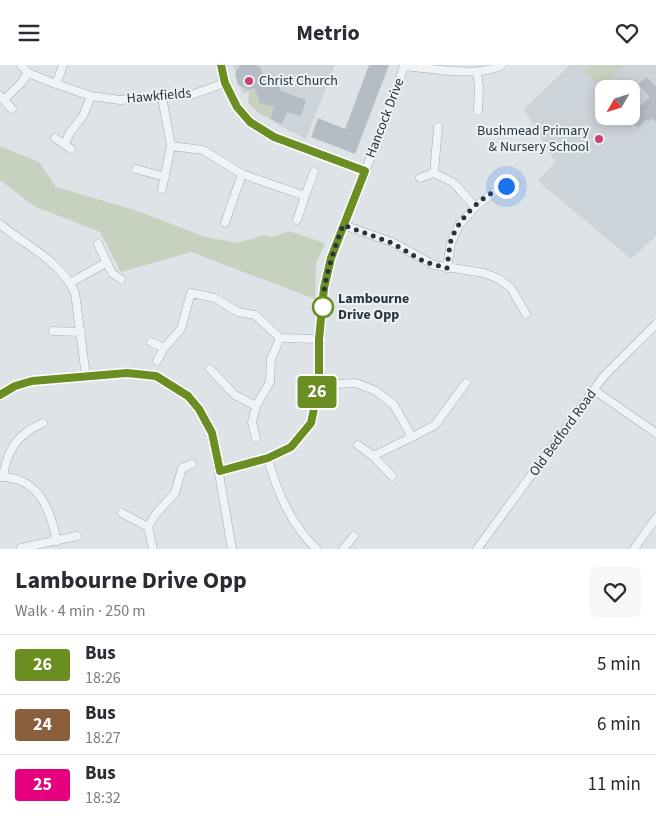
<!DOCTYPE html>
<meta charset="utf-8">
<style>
body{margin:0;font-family:"Source Sans 3",sans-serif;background:#f7f7f7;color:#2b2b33;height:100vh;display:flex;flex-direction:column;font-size:19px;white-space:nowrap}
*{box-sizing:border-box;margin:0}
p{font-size:16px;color:#7c7c81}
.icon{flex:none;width:28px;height:28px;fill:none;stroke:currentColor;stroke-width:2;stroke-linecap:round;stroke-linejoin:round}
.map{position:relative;height:484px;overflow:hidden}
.panel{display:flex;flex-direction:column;background:#fff;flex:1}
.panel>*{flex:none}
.badge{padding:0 10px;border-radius:4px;font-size:18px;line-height:32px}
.needle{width:32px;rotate:231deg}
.buttons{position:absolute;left:595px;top:15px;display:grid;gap:10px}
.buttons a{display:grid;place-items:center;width:45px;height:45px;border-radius:10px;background:#fff;box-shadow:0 2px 12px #0003;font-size:25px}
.you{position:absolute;width:25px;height:25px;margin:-12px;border:4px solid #fff;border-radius:50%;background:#1a73e8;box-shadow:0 0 0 8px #1a73e833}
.map>.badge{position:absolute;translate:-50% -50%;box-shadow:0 0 0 2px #fff}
.round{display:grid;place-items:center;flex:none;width:52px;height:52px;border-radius:10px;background:#f7f7f7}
.headline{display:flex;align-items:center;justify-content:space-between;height:85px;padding:0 15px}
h1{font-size:24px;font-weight:700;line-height:38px}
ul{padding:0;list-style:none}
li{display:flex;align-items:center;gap:15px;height:60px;padding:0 15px;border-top:1px solid #e1e1e2}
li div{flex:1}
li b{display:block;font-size:19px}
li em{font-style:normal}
li .badge{min-width:55px;font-weight:700;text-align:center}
header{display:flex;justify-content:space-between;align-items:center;height:65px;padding:0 15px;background:#fff;font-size:22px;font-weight:700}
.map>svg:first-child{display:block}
.built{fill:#ccd3d9;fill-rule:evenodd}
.green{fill:#c7d1bf}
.building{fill:#b5bdc4}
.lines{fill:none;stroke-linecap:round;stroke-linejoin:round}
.minor-casing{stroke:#a3abb1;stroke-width:9}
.minor{stroke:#f0f3f6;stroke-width:8}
.line-casing{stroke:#fff;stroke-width:11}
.line{stroke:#6b8e23;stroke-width:8}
.walk{stroke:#27333e;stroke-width:5;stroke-dasharray:0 9}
.poi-dot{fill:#ce416f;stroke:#edf2f5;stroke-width:2}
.stop-dot{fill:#fff;stroke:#6b8e23;stroke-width:2.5}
.labels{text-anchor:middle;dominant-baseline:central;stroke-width:4;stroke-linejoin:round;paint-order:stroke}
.poi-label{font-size:14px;fill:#27333e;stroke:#edf2f5;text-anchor:start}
.street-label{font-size:14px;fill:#27333e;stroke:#edf2f5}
.stop-label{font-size:14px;font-weight:bold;fill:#27333e;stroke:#edf2f5;text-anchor:start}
</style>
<header><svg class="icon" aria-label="menu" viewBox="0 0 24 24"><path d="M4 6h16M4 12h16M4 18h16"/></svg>Metrio<svg class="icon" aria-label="heart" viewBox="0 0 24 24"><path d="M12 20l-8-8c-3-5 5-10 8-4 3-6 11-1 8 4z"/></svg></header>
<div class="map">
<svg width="656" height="484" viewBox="0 0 656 484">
<rect width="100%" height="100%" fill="#dee3e7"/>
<!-- built -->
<path class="built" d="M 233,0 L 335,0 L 306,74 L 273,57 L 274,42 L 260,39 L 256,24 L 243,29 Z
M 570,0 L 656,0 L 656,171 L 631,194 L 538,116 L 555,97 L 524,44 ZM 604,24 L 631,24 L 631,51 L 604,51 Z"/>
<!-- green -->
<path class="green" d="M 592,0 L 624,0 L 599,22 L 585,6 Z
M 256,24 L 260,39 L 274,42 L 270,54 L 260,49 L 248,38 L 249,27 Z
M 0,81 L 39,97 L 56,122 L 138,146 L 205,172 L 238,178 L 264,170 L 272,172 L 289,166 L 325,178 L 316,199 L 315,234 L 191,187 L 121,207 L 100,167 L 34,141 L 0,115 Z"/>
<!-- building -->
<path class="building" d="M 240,0 L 255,0 L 260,2 L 267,20 L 277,16 L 281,26 L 306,35 L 301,51 L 287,47 L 282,59 L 270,54 L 274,42 L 260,39 L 255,23 L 249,25 L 238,20 L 235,9 Z
M 369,0 L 389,0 L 355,89 L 311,72 L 318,53 L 345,64 Z
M 647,12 L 656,22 L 656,57 L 651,53 L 648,56 L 647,54 L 638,63 L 627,51 L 631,51 L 631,42 L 636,38 L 639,42 L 650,32 L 638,19 Z"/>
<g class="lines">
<!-- minor casing -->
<g class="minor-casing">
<path id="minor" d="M 21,0 L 28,8 L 56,19 L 91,31 L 120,35 L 194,29 L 225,18
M 221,0 L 225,18 L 237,42 L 250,57 L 274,72 L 365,106
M 404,1 C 429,3 480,13 502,0
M 477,7 L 479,22 L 478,46
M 56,19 L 63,0
M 0,31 L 12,44
M 4,35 L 21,18 L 28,8
M 438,62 L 434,108 L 454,118 L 475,142
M 55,73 L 71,84
M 65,79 L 69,69 L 83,51 L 91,31
M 171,81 L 203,85 L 242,109 L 225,158
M 136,104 L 165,112
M 242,109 L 305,131 L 297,155
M 420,113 L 434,108
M 162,124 L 171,81 L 162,32
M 305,131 L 314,107
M 0,159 C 26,181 61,196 75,228 L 86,311
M 343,160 L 392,177 L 434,200 L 484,208 L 499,214 L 511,223 L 526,249
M 98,179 L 112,208 L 121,214
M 447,203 L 451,178 L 459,160 L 475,142 L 497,125 L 516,118
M 70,218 L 107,197
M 53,266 L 81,267
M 151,277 L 164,283
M 157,296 L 164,283 L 181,264 L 191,228 L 215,233 L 238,247 L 255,250 L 280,273 L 319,274
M 210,304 L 235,330 L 256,341 L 270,317 L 271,294 L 280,273
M 319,320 L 356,318 L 376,326 L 394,340 L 412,372 L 435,360 L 466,318
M 594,325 L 656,368
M 0,330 L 15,321 L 32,316 L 127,308 L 156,311 L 188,331 L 199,344 L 212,368 L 232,484
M 256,373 L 252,357 L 256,341
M 358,380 L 373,391 L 412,372
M 373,391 L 392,411
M 268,393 C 276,425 292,462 317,484
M 219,406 L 268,393 L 291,382 L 311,358 L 319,320 L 319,274 L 324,223 L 331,193 L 395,30 L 404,0
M 0,412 C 39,412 50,444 57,476
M 3,412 C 7,385 17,369 43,358
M 122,448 L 148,462
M 21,483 L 77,471
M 153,484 L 148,462 L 155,450 L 175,428 L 182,403 L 192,399
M 343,484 L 354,471
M 477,484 L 604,311 L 656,259
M 634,484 L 656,453"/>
</g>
<!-- minor -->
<use href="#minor" class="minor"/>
</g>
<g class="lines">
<!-- line casing -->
<g class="line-casing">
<path id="line" d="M 0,330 L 15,321 L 32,316 L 127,308 L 156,311 L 188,331 L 199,344 L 212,368 L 220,406 L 268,393 L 291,382 L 311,358 L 319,320 L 319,274 L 324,223 L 331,193 L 365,106 L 274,72 L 250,57 L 237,42 L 225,18 L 221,0"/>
</g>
<!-- line -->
<use href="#line" class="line"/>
<!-- walk -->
<path class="walk" d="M 323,242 C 323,214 334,186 343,160 L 392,178 L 425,197 L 447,203 C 448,195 449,187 450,179 C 456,155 483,129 506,121"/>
</g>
<!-- markers -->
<g class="poi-dot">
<circle cx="249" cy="16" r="5"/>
<circle cx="599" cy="74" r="5"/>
</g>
<circle class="stop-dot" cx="323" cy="242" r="10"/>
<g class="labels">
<!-- poi labels -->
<g class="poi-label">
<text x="259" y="16">Christ Church</text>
<text x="589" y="66" text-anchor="end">Bushmead Primary<tspan x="589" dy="16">&amp; Nursery School</tspan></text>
</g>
<!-- street labels -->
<g class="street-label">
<text transform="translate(159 31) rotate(-5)">Hawkfields</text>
<text transform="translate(385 53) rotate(-69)">Hancock Drive</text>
<text transform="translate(563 368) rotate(-54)">Old Bedford Road</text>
</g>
<!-- stop labels -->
<g class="stop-label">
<text x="338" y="234">Lambourne<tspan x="338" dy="16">Drive Opp</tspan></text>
</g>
</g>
</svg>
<div class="buttons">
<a><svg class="needle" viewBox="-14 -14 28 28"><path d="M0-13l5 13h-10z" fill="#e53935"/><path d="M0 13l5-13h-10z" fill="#7c7c81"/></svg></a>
</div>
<div class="you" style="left:506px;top:121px"></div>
<b class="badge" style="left:317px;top:327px;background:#6b8e23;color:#fff">26</b>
</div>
<section class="panel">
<div class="headline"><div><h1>Lambourne Drive Opp</h1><p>Walk · 4 min · 250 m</p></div><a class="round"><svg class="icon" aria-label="heart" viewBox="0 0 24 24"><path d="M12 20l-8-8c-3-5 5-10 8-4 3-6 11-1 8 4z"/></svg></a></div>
<ul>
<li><span class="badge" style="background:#6b8e23;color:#fff">26</span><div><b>Bus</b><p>18:26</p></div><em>5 min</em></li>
<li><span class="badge" style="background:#8b5e3c;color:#fff">24</span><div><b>Bus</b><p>18:27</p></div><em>6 min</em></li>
<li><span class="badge" style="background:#e6007e;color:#fff">25</span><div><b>Bus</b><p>18:32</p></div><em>11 min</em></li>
</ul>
</section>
